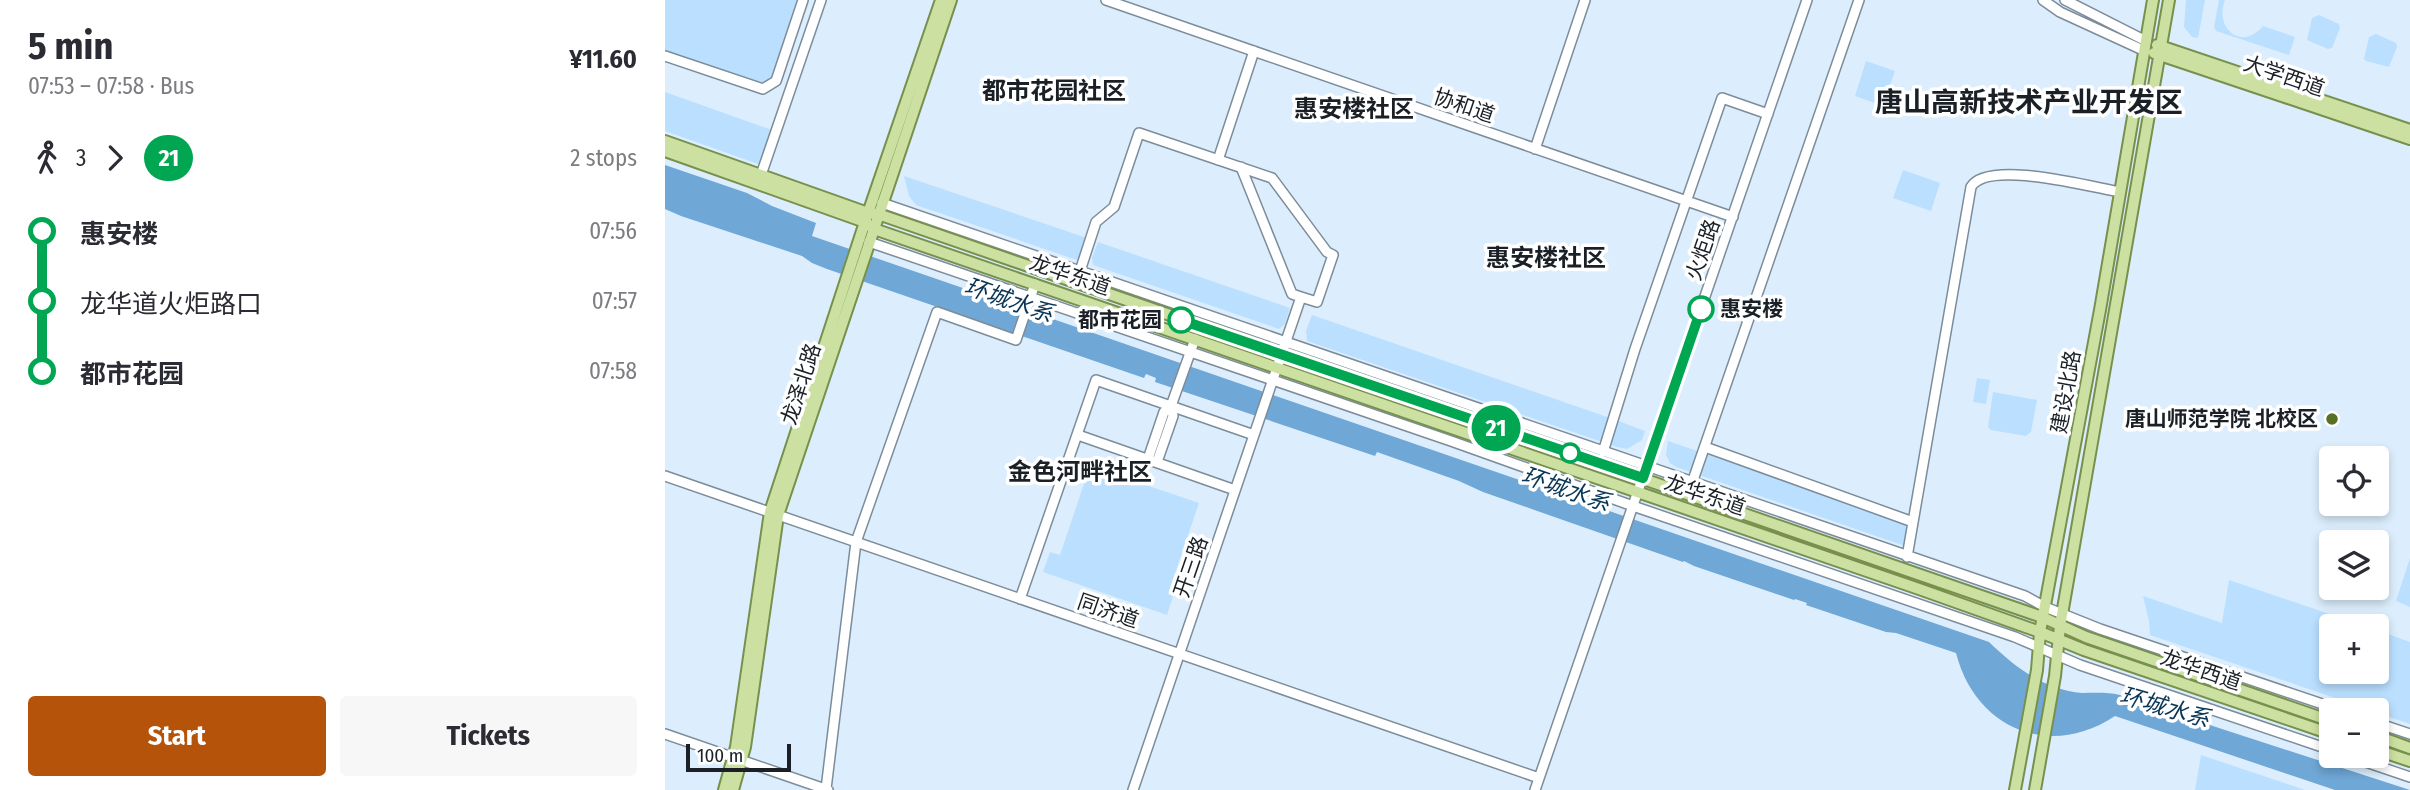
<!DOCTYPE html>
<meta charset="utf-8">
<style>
body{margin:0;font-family:"Fira Sans Condensed","Noto Sans SC",sans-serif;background:#f7f7f7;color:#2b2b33;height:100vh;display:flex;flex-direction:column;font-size:26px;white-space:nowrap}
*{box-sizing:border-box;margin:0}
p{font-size:23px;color:#7c7c81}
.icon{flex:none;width:38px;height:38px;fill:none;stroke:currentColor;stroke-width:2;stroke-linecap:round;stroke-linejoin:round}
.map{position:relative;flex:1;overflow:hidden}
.drawer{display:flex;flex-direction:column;background:#fff;width:665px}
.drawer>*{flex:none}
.badge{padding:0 14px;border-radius:23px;font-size:24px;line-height:46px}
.controls{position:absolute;left:1654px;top:446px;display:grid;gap:14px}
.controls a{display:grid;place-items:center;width:70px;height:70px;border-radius:7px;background:#fff;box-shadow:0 4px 10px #0003;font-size:35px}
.scale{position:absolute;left:21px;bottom:18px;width:105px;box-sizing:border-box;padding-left:7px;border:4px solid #1a2026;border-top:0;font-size:19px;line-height:24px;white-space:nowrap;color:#1a2026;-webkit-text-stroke:5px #fff;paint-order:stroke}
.map>.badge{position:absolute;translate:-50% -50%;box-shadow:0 0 0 4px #fff}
.legs{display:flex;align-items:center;gap:10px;height:77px;padding:0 28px;font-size:23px}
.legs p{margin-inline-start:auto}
.headline{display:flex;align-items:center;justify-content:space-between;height:119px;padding:0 28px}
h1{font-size:38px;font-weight:700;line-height:52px}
.primary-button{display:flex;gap:14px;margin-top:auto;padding:14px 28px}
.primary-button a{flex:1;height:80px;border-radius:7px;background:#b45309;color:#fff;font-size:28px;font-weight:700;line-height:80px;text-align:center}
.primary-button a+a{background:#f7f7f7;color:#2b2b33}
ul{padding:0 28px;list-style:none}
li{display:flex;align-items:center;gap:24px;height:70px;font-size:26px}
li i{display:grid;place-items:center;width:10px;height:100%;margin:0 9px;background:currentColor}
li i::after{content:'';width:18px;height:18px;margin:-9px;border:5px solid;border-radius:50%;background:#fff}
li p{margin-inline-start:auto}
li:first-child i{background:linear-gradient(#0000 50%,currentColor 0)}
li:last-child i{background:linear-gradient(currentColor 50%,#0000 0)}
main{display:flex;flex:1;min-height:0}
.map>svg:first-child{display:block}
.green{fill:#badfff}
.water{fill:#6fa7d6}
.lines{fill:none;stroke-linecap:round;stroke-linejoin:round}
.minor-casing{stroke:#7c8c9a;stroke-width:12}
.major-casing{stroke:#78904e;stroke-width:14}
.minor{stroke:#fff;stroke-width:9}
.major{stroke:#cce1a1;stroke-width:10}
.line-1-casing{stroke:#fff;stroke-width:16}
.line-1{stroke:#00a651;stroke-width:10}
.stop-1-dot{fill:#fff;stroke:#00a651;stroke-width:3.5}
.poi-dot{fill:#587022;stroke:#fff;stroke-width:2.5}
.labels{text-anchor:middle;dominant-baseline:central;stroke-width:7;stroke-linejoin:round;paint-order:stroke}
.street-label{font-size:21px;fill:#1a2026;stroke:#fff}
.stop-label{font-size:21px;font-weight:bold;fill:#1a2026;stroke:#fff;text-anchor:start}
.poi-label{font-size:21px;font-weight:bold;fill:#1a2026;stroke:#fff;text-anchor:end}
.water-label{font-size:23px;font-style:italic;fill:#093656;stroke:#fff}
.quarter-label{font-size:24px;font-weight:bold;fill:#1a2026;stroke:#fff}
.district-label{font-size:28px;font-weight:bold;fill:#1a2026;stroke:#fff}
</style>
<main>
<section class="drawer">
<div class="headline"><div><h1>5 min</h1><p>07:53 – 07:58 · Bus</p></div><b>¥11.60</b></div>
<div class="legs"><svg class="icon" aria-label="walk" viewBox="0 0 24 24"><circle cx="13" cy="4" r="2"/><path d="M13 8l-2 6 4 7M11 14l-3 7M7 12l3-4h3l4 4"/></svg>3<svg class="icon" aria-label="forward" viewBox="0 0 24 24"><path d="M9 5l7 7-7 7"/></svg><b class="badge" style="background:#00a651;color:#fff">21</b><p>2 stops</p></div>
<ul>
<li><i style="color:#00a651"></i><b>惠安楼</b><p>07:56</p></li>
<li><i style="color:#00a651"></i><span>龙华道火炬路口</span><p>07:57</p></li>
<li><i style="color:#00a651"></i><b>都市花园</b><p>07:58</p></li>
</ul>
<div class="primary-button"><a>Start</a><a>Tickets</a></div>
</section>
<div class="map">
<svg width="1745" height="790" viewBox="0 0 1745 790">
<rect width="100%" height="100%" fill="#dceefd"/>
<!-- green -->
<path class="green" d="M 0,0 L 133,0 L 108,79 L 97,84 L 0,51 Z
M 1521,0 L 1540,0 L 1533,38 L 1527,37 L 1519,27 Z
M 1554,0 L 1560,0 C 1549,28 1576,52 1598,26 L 1630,37 L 1624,55 L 1551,31 L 1549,27 Z
M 1654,15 L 1674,24 L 1675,28 L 1667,48 L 1663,49 L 1642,40 L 1647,18 Z
M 1711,34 L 1731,43 L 1732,47 L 1724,67 L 1701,61 L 1699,59 L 1704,37 Z
M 1201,61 L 1230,71 L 1218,106 L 1190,96 Z
M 0,92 L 107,130 L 96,165 L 0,131 Z
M 1238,170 L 1275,183 L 1266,211 L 1228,198 Z
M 239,176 L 425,239 L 419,256 L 412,260 L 251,205 L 244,196 Z
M 433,242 L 625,308 L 620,324 L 614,329 L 428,265 L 427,258 Z
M 647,315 L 948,419 L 980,431 L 977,440 L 962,449 L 952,447 L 642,341 L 641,331 Z
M 1312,378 L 1325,380 L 1321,404 L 1308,402 Z
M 1328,392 L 1372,400 L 1366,432 L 1361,436 L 1326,430 L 1323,427 Z
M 1003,441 L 1244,524 L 1240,546 L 1011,467 L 1005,463 L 1001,455 Z
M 425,466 L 534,503 L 503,594 L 508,596 L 502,615 L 378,572 L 385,552 L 395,555 Z
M 1745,558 L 1745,607 L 1731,601 Z
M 1564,580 L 1700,626 L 1666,626 L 1666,672 L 1712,672 L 1712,630 L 1745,642 L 1745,724 L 1712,713 L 1712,710 L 1705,710 L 1485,635 L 1484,621 L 1478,596 L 1557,623 Z
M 1536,755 L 1640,790 L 1530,790 Z"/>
<!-- water -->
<path class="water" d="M 0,165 L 82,193 L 107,206 L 151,223 L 147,236 L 1324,642 C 1350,667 1379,690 1417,693 C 1430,693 1442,692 1455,695 C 1476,702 1487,713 1511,714 L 1745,790 L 1670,790 L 1450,716 C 1384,760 1310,728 1291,653 L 1231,633 L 1221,632 L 1141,605 L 1142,603 L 1130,599 L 1129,600 L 1029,566 L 1019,561 L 1018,562 L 818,492 L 794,481 L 712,452 L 710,456 L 490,382 L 491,378 L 481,374 L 479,378 L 162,269 L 147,263 L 137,256 L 16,216 L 0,209 Z"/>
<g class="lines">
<!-- minor casing -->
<g class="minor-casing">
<path id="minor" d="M 441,0 L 1068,217
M 1378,0 L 1395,12 L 1480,51
M 1400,0 L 1481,41
M 0,56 L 98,89 L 111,81 L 138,0
M 870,149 L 920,0
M 553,160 L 589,51
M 576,167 L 627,294 L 636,297
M 96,175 L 156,0
M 217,203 L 1360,596 L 1380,607 L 1435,629 L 1675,710
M 204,242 L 786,441 L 968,506 L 1350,637 L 1415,665 L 1666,750
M 415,271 L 431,222 L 449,207 L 474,133 L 607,178 L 662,252 L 668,255 L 652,302 L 636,297 L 468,790
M 413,435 L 570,490
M 1040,447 L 1248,522
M 938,452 L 970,349 L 1057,98 L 1103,114
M 483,459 L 499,412 L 506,406 L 530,339
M 492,462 L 508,416 L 506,406
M 0,476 L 874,778
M 1027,483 L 1194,0
M 1242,557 L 1306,187 C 1322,159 1426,187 1455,192
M 355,599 L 431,380 L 589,435
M 1712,723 L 1745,734
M 0,734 L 163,790
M 1683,756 L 1745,777
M 161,789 L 191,542 L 272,312 L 351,340 L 370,284
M 870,790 L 1142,0"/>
</g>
<!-- major casing -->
<g class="major-casing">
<path id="major" d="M 1492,45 L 1745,130
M 1489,53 L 1745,139
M 0,141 L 203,213 L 213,214 L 1377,617 L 1421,637 L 1666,721
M 0,151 L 200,222 L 209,229 L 1254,589 L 1375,632 L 1419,650 L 1666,734
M 1712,736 L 1745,748
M 1712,750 L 1745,761
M 59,790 L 71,747 L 105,512 L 200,222 L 276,0
M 68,790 L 80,747 L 113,515 L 286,0
M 1350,790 L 1372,670 L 1375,632 L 1435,310 L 1488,0
M 1370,790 L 1390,676 L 1395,626 L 1504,0"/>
</g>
<!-- minor -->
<use href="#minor" class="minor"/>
<!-- major -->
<use href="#major" class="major"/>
</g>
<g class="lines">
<!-- line-1 casing -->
<g class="line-1-casing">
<path id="line-1" d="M 516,320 L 978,478 L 1036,309"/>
</g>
<!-- line-1 -->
<use href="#line-1" class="line-1"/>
</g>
<!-- markers -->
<g class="stop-1-dot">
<circle cx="1036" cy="309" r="12"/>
<circle cx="516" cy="320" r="12"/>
<circle cx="905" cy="453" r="9"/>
</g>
<circle class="poi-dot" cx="1667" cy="419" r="7"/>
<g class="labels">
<!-- street labels -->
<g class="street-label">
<text transform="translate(1619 76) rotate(19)">大学西道</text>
<text transform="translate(799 106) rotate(19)">协和道</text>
<text transform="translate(1038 250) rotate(-71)">火炬路</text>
<text transform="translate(405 275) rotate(19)">龙华东道</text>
<text transform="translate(136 384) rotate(-72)">龙泽北路</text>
<text transform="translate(1401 392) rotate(-80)">建设北路</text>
<text transform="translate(1040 495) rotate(19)">龙华东道</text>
<text transform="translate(526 567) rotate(-71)">开三路</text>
<text transform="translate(443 611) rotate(19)">同济道</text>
<text transform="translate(1536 670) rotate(19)">龙华西道</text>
</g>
<!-- stop labels -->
<g class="stop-label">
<text x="1055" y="309">惠安楼</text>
<text x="497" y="320" text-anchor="end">都市花园</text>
</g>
<!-- poi labels -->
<g class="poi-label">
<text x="1653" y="419">唐山师范学院 北校区</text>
</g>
<!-- water labels -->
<g class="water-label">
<text transform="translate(344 300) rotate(19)">环城水系</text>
<text transform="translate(901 489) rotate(19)">环城水系</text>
<text transform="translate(1500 707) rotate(16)">环城水系</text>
</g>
<!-- quarter labels -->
<g class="quarter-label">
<text x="389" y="91">都市花园社区</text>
<text x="689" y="109">惠安楼社区</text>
<text x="881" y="258">惠安楼社区</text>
<text x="415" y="472">金色河畔社区</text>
</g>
<!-- district labels -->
<g class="district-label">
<text x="1364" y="102">唐山高新技术产业开发区</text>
</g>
</g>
</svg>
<div class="controls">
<a><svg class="icon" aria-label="locate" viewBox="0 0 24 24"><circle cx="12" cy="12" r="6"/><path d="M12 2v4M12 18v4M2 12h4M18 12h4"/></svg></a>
<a><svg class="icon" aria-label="layers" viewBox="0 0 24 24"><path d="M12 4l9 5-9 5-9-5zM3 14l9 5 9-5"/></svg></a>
<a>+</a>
<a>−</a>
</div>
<div class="scale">100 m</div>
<b class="badge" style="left:831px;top:428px;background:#00a651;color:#fff">21</b>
</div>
</main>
